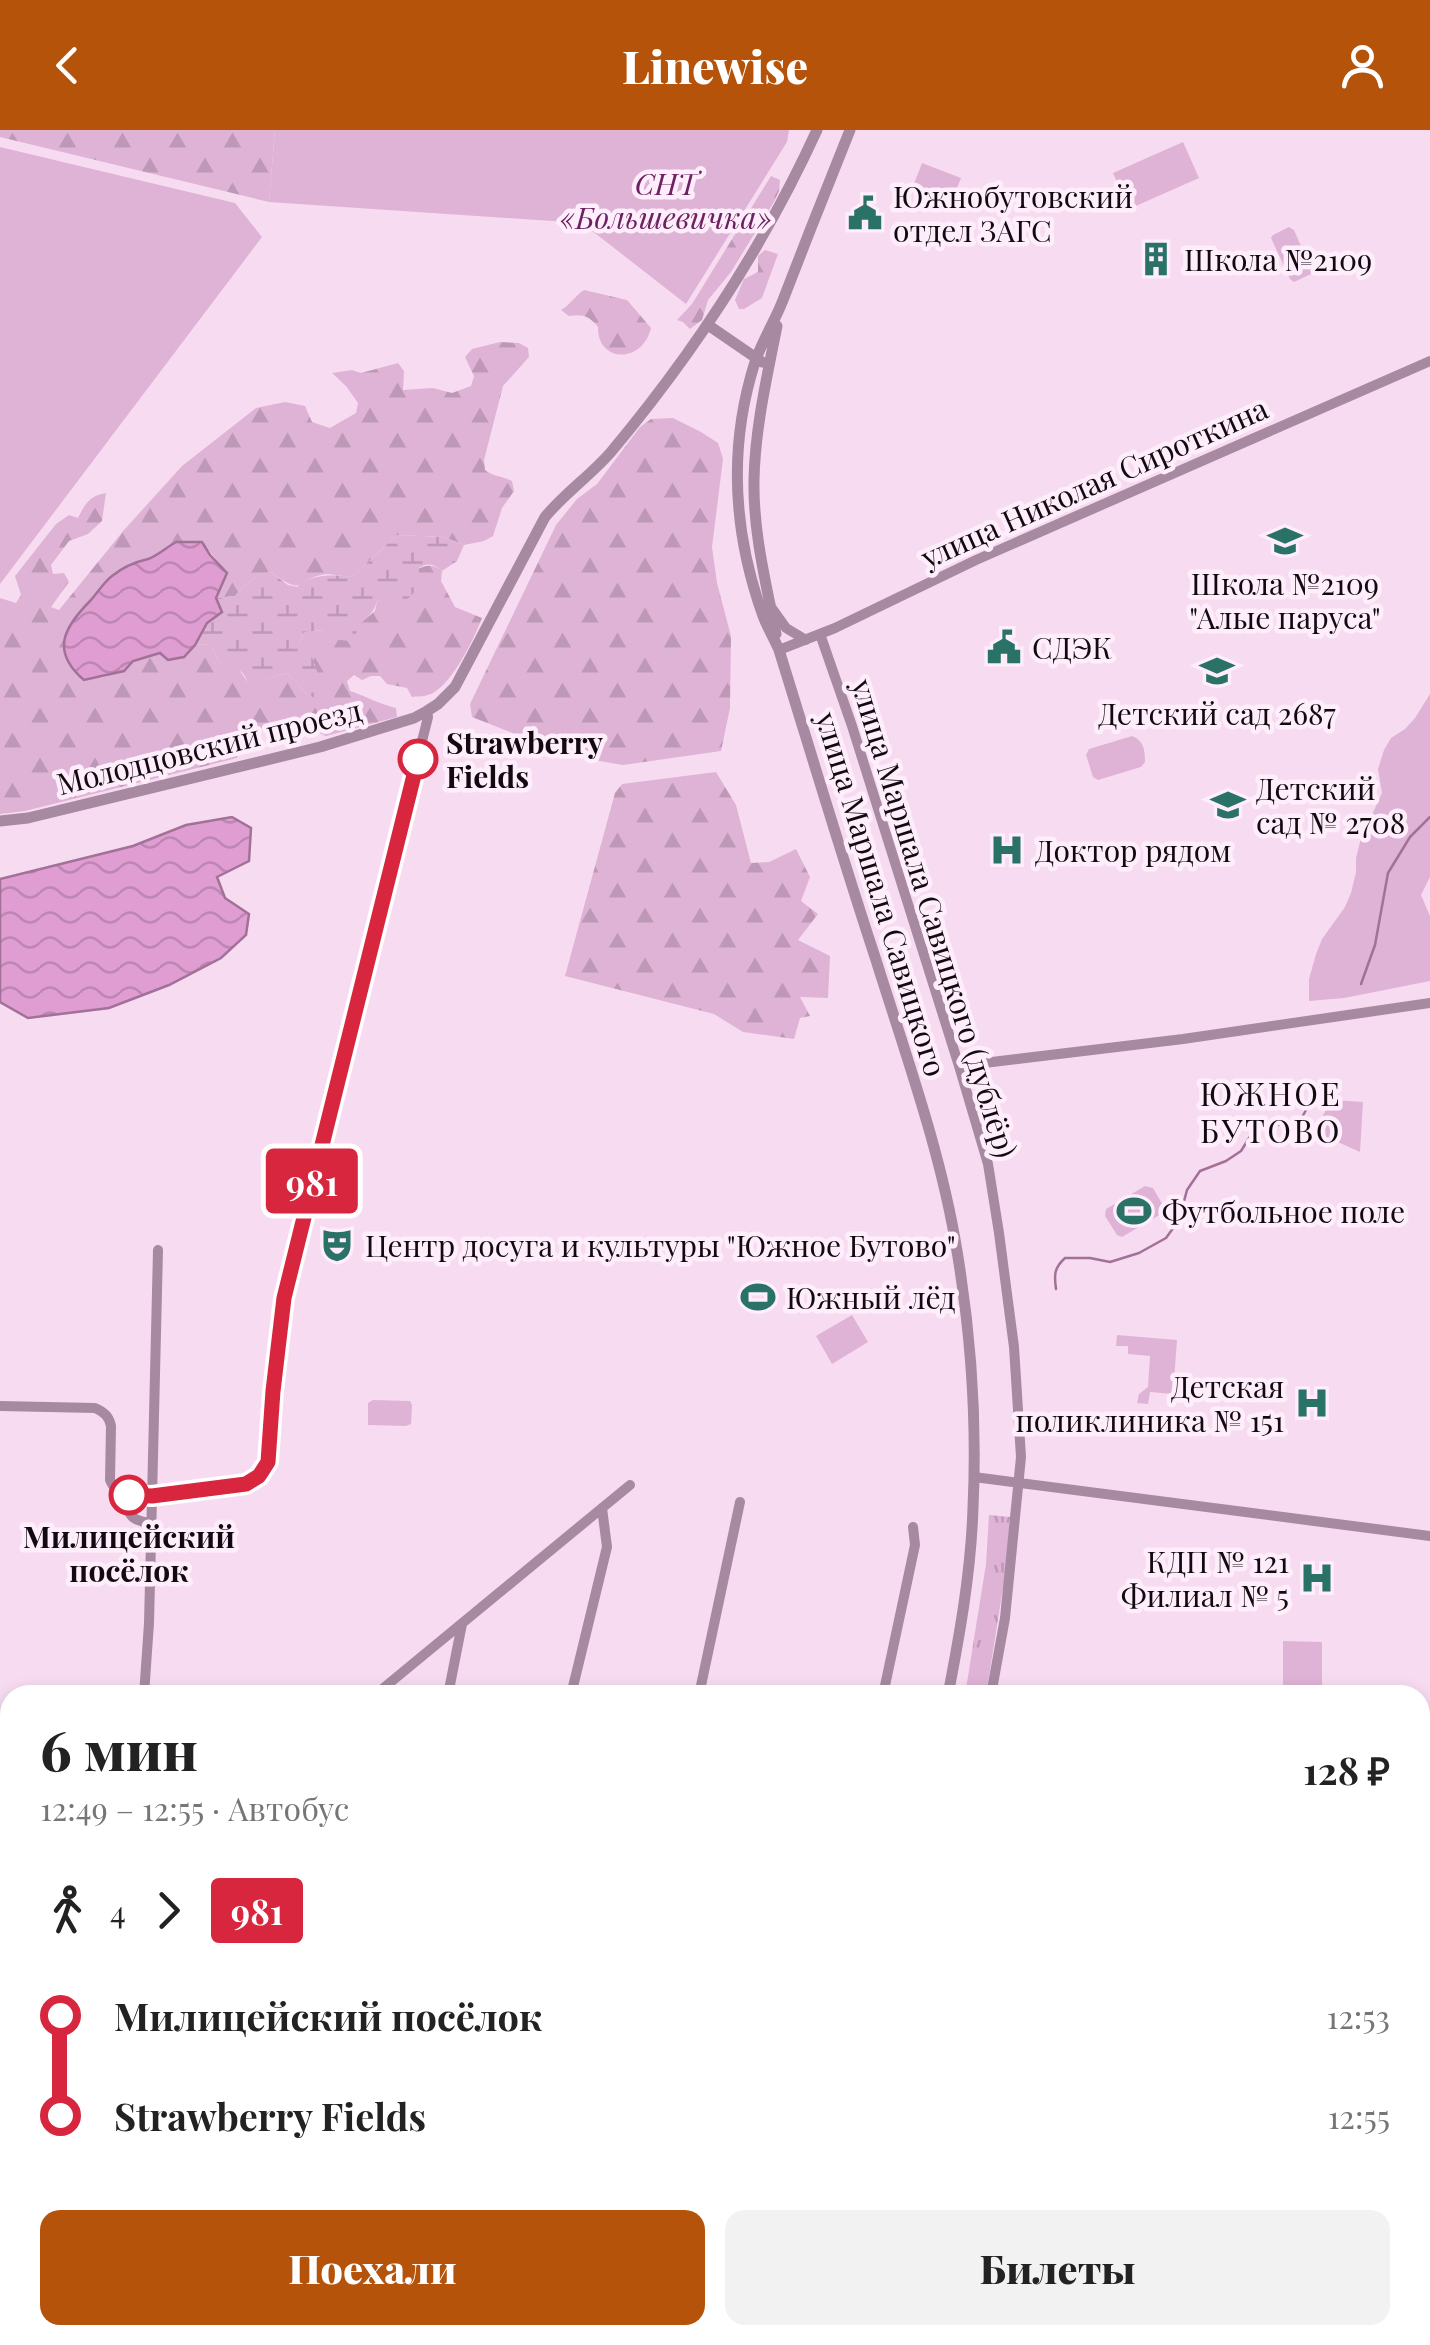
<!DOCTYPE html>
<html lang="ru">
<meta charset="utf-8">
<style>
body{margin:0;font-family:"Playfair Display",serif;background:#f2f2f2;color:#222;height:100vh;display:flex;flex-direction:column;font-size:38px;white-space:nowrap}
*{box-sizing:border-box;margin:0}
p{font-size:32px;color:#767676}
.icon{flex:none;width:55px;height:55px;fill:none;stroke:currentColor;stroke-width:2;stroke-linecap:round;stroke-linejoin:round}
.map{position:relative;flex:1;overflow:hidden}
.drawer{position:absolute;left:0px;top:1555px;width:1430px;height:660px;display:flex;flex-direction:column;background:#fff;border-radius:30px 30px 0 0;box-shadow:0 5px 15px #0003}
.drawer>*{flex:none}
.badge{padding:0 20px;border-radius:8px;font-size:35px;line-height:65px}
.map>.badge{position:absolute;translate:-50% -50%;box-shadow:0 0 0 5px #fff}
.legs{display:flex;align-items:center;gap:15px;height:110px;padding:0 40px;font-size:32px}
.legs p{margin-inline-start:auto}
.overview{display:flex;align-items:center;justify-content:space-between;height:170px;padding:0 40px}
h1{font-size:55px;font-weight:800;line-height:75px}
.action{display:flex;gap:20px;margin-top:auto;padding:20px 40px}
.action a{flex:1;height:115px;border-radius:20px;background:#b45309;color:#fff;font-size:40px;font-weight:800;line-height:115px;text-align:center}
.action a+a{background:#f2f2f2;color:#222}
ul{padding:0 40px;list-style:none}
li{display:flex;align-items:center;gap:35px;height:100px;font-size:38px}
li i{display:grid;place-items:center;width:15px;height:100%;margin:0 12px;background:currentColor}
li i::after{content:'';width:25px;height:25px;margin:-12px;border:8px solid;border-radius:50%;background:#fff}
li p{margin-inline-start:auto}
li:first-child i{background:linear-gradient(#0000 50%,currentColor 0)}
li:last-child i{background:linear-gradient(currentColor 50%,#0000 0)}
header{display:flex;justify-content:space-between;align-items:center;height:130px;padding:0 40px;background:#b45309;color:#fff;font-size:45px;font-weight:800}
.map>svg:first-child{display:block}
.grass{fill:url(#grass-tufts)}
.forest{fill:url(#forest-firs)}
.wetland{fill:url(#wetland-marsh)}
.green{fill:#dfb3d6}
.water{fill:url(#water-waves);stroke:#a27198;stroke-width:2.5}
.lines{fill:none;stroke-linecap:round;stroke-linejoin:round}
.stream{stroke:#a27198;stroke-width:2.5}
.minor{stroke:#a78aa1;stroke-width:10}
.tertiary{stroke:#a78aa1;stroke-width:11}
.secondary{stroke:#875e7f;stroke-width:14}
.primary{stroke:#6f3f67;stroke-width:15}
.line-1-casing{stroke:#fff;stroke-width:22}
.line-1{stroke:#d7263d;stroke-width:15}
.stop-1-dot{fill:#fff;stroke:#d7263d;stroke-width:5}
.labels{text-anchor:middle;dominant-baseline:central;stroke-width:9;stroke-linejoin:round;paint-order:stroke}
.park-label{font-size:30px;font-style:italic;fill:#6d2062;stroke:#feedfa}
.poi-label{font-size:30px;fill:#130a11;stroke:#feedfa;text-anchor:start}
.street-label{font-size:30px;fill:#130a11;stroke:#feedfa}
.stop-label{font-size:30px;font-weight:bold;fill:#130a11;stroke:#feedfa;text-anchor:start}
.neighbourhood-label{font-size:32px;letter-spacing:2.5px;fill:#130a11;stroke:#feedfa}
</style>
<header><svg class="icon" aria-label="back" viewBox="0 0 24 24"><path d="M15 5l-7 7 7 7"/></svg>Linewise<svg class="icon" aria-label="person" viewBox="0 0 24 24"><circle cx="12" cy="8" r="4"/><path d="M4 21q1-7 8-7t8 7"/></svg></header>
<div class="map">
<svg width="1430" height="2215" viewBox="0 0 1430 2215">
<defs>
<pattern id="grass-tufts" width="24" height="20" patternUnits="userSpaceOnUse" patternTransform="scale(2.5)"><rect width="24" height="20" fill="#dfb3d6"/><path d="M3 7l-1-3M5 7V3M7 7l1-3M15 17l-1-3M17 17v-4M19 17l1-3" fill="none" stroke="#be99b7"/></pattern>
<pattern id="forest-firs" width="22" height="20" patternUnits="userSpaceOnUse" patternTransform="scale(2.5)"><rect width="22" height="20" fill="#dfb3d6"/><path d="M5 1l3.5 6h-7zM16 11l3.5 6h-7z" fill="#be99b7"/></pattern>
<pattern id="wetland-marsh" width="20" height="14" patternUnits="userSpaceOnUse" patternTransform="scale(2.5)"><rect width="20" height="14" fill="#dfb3d6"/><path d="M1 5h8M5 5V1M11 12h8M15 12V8" fill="none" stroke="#be99b7"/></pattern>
<pattern id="water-waves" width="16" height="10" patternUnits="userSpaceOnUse" patternTransform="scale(2.5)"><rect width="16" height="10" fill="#df9dd2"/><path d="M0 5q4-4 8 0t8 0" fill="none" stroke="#be86b3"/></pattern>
</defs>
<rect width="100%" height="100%" fill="#f7dcf1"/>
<!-- grass -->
<path class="grass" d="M 989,1385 L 1010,1387 L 1006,1439 L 986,1565 L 965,1565 L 986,1434 Z"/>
<!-- forest -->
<path class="forest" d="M 0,0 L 275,0 L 269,72 L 0,7 Z
M 771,46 L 780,50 L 779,61 L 775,70 L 731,142 L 708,170 L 702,190 L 690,199 L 683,192 L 677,190 L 692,174 Z
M 765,120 L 778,124 L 762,168 L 744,179 L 739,179 L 735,170 L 744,149 L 758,142 L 758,126 Z
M 584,160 L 627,170 L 651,198 C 642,235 597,232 598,197 C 589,186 583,184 569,186 L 561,180 C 571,174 575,166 584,160 Z
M 500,212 L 519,213 L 528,218 L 529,227 L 503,256 L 484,330 L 485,340 C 494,347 502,346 512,351 L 514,361 L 502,378 L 493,406 L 484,411 L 464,415 L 444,407 L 397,405 L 352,447 C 345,447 334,444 326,444 C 296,448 307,469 271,442 C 255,444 245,455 235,466 L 216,468 L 227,443 L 202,412 L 176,412 L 150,428 L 110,447 L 98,461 L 101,548 L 124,541 L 133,531 L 160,523 L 184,527 L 195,515 L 210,514 L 219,531 L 238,538 L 255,563 L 268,549 L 287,543 L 307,564 C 320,541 317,532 300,512 L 304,502 L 324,500 L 340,510 L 375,481 L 377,471 C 399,460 420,422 442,441 L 441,451 L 455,477 L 482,488 C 474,509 450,559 428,565 C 423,567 417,566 412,567 L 407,558 L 387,554 L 380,546 L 371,546 L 362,550 L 354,545 L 347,551 L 350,561 C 366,566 379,574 396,578 L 397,587 L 326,606 L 309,598 L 291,605 L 263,601 L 246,611 L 237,628 L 25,681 L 0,684 L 0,468 L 16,473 L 21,465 L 15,446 L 56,394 L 69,385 L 78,388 C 85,374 89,366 106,363 L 102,391 L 88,404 L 69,411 L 51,435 L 53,444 L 64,443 L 69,452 L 51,477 L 59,480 L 124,400 L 182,336 L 256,278 L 285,272 L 305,276 L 312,292 L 330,298 L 356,283 L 358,273 L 346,256 L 332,243 L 352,240 L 361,243 L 398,233 L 404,241 L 403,260 L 433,258 L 452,263 L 471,256 L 474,246 L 465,227 L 472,219 Z
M 673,288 L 701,302 L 718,313 L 723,329 L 712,417 L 717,453 L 731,506 L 730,578 L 721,621 L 623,635 L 570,626 L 472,587 L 470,574 L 556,395 L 577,369 L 597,354 L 640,297 L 651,289 Z
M 716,642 L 736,675 L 751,733 L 769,732 L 796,719 L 810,747 L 801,771 L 818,784 L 798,810 L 830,826 L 828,868 L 800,867 L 810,886 L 800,888 L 794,909 L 743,902 L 714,884 L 565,846 L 615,663 L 622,654 Z
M 0,1919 L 10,1920 L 10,2130 L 0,2128 Z"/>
<!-- wetland -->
<path class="wetland" d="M 397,405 L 444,407 L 464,415 L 457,431 L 442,441 C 434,434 428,432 419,438 L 418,458 L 404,473 L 394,472 L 386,467 L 377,471 C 374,483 368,485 361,494 C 357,500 356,505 350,511 L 340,510 L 323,500 L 304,502 L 300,512 C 304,516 309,520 311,525 C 313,529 324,560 324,564 L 316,569 L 307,564 L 287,543 L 268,549 L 255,564 C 247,557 249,553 244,545 C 239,537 227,535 219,531 L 210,514 L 195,515 L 207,493 L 216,468 L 235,466 C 245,455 255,444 271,442 L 288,455 L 297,457 C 314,443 332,445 352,447 Z"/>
<!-- green -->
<path class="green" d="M 275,0 L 789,0 L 787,12 L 686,174 L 582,93 L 269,72 Z
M 1183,12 L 1199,48 L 1129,79 L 1113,43 Z
M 0,17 L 235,73 L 262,107 L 0,454 Z
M 922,33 L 961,48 L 951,73 L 912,59 Z
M 1289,97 L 1294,100 L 1312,141 L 1311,144 L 1294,152 L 1290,149 L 1271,108 L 1273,105 Z
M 1430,564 L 1430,747 L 1421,765 L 1430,786 L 1430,851 L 1344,868 L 1309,871 L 1309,849 L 1316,824 L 1322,809 L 1345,777 L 1351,763 L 1356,742 L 1356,728 L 1361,708 L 1382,663 L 1378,639 L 1384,620 L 1391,608 L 1405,599 L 1415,588 Z
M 1132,606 C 1144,611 1145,620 1145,632 L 1141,637 L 1098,650 L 1093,647 L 1086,625 L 1089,619 Z
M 1332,970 L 1363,972 L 1360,1022 L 1322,1005 L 1323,985 Z
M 1145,1056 L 1153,1058 L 1164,1077 L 1161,1084 L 1122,1107 L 1117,1105 L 1105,1086 L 1106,1079 Z
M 852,1185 L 868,1212 L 832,1234 L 816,1206 Z
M 1117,1205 L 1177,1210 L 1173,1264 L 1150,1262 L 1148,1274 L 1137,1273 L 1139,1264 L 1148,1257 L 1150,1226 L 1128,1224 L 1128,1216 L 1116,1216 Z
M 373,1270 L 410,1271 L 412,1275 L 411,1294 L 406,1296 L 368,1295 L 368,1273 Z
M 1283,1511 L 1322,1512 L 1322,1565 L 1283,1565 Z"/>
<!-- water -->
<path class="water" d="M 176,412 L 202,412 L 210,425 L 227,443 L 216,468 L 222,482 L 207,493 L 195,515 L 184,527 L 168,530 L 160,523 L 133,531 L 124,541 L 84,550 C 50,521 64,497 91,470 C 98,462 104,452 112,446 C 123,437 135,432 148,429 C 157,426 167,417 176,412 Z
M 232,687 L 251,698 L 249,731 L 217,747 L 225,768 L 249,784 L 246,805 L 221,828 L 169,855 L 109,878 L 28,888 L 0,872 L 0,749 L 133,716 L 186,695 Z"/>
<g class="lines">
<!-- stream -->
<path class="stream" d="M 1361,854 L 1375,815 L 1388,743 L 1410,707 L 1430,687
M 1056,1159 C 1054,1145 1054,1138 1065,1128 L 1090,1128 L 1110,1132 L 1139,1123 L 1166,1108 L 1179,1090 L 1187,1060 L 1200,1041 L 1226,1031 L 1241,1021 L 1251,1005 L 1261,996 L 1270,997 L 1301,989 L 1319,957"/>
<!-- minor -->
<path class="minor" d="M 771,477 L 786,498 L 806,510
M 820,504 L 852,596 L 959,936 L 988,1034 L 999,1103 L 1014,1217 L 1021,1327 L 1005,1488 L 991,1565
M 779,520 L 835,498 L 976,430 L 1430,231
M 959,936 L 1183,909 L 1430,873
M 0,1276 L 95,1278 C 104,1282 109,1286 111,1296 L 110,1350 C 112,1356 117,1360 120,1365 C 131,1381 125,1390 151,1393
M 974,1347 L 1430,1406
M 120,1365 L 152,1366 L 246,1354 L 259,1346 L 268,1332 L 273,1261 L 284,1168 L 428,587 L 427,581
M 144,1565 L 149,1493 L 158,1120
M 375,1565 L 630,1355
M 448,1565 L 462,1494
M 571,1565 L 607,1417 L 602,1378
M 699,1565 L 740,1372
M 883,1565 L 915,1415 L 913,1397
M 0,1786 L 10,1786
M 1420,2047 L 1430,2047"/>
<!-- tertiary -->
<path class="tertiary" d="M 850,0 C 827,57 805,113 783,170 C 775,191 762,211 755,232 C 728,317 733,402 763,486 C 767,497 774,508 779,520 C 811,623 842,727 876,830 C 906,926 941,1022 957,1121 C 971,1205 977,1293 973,1378 C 971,1441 960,1503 948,1565
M 708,195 L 762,232
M 776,504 C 766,453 753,402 754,350 C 755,298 767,247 777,196
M 0,691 L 28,688 L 320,617 L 414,588 L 427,581 L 438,574 L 455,557 L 545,387 C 565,363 591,345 611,322 C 693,224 764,116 817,0"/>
<!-- secondary -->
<path class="secondary" d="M 871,2215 L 872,2205"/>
<!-- primary -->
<path class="primary" d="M 1420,2193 L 1430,2193
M 0,2201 L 10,2201"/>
</g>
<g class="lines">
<!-- line-1 casing -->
<g class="line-1-casing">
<path id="line-1" d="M 129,1365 L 152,1366 L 246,1354 L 259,1346 L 268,1332 L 273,1261 L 284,1168 L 418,629"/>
</g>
<!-- line-1 -->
<use href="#line-1" class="line-1"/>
</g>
<!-- icons -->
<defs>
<g id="civic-bare" transform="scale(2.7)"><path d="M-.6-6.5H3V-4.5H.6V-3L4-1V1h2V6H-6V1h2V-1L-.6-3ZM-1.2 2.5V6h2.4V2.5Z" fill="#2a7168" stroke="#feedfa" stroke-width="2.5" paint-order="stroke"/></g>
<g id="building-bare" transform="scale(2.7)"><path d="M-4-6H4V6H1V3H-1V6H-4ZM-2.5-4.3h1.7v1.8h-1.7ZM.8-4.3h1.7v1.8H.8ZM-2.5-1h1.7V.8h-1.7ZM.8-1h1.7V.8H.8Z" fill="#2a7168" stroke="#feedfa" stroke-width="2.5" paint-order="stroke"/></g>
<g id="school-bare" transform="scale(2.7)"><path d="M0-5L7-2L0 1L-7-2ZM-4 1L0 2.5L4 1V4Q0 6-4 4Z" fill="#2a7168" stroke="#feedfa" stroke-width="2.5" paint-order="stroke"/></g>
<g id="hospital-bare" transform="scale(2.7)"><path d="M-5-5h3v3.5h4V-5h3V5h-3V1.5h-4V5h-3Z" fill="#2a7168" stroke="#feedfa" stroke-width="2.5" paint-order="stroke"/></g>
<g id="stadium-bare" transform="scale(2.7)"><path d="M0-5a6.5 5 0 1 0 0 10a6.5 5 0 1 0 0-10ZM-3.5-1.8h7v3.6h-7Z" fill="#2a7168" stroke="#feedfa" stroke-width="2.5" paint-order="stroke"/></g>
<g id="theatre-bare" transform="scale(2.7)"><path d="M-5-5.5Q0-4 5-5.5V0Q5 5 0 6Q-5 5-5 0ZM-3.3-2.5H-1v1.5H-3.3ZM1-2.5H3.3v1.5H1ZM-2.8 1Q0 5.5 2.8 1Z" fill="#2a7168" stroke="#feedfa" stroke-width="2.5" paint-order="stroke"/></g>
</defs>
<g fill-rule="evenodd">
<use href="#civic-bare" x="865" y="83"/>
<use href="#building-bare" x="1156" y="129"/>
<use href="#school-bare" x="1285" y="411"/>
<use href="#civic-bare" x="1004" y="517"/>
<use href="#school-bare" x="1217" y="541"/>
<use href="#school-bare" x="1228" y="675"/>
<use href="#hospital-bare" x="1007" y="720"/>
<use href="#stadium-bare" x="1134" y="1081"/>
<use href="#theatre-bare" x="337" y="1115"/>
<use href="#stadium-bare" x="758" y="1167"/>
<use href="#hospital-bare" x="1312" y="1273"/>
<use href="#hospital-bare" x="1317" y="1448"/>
</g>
<!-- markers -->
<g class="stop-1-dot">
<circle cx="418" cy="629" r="18"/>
<circle cx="129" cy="1365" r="18"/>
</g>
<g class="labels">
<!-- park labels -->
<g class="park-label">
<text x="666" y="53">СНТ<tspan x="666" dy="34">«Большевичка»</tspan></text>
</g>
<!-- poi labels -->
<g class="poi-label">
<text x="893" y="66">Южнобутовский<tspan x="893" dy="34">отдел ЗАГС</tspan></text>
<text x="1184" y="129">Школа №2109</text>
<text x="1285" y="453" text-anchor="middle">Школа №2109<tspan x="1285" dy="34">"Алые паруса"</tspan></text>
<text x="1032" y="517">СДЭК</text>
<text x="1217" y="583" text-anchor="middle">Детский сад 2687</text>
<text x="1256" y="658">Детский<tspan x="1256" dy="34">сад № 2708</tspan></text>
<text x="1035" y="720">Доктор рядом</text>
<text x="1162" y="1081">Футбольное поле</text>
<text x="365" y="1115">Центр досуга и культуры "Южное Бутово"</text>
<text x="786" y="1167">Южный лёд</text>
<text x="1284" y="1256" text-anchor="end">Детская<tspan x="1284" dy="34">поликлиника № 151</tspan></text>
<text x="1289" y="1431" text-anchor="end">КДП № 121<tspan x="1289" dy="34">Филиал № 5</tspan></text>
</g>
<!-- street labels -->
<g class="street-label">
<text transform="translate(1094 352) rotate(-24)">улица Николая Сироткина</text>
<text transform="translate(209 616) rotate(-14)">Молодцовский проезд</text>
<text transform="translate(882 764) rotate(73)">улица Маршала Савицкого</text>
<text transform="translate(935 788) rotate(73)">улица Маршала Савицкого (дублёр)</text>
</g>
<!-- stop labels -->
<g class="stop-label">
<text x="446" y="612">Strawberry<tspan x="446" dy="34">Fields</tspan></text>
<text x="129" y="1406" text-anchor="middle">Милицейский<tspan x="129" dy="34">посёлок</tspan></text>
</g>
<!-- neighbourhood labels -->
<g class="neighbourhood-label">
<text x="1271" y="962">ЮЖНОЕ<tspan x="1271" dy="37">БУТОВО</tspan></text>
</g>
</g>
</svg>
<b class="badge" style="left:312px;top:1051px;background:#d7263d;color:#fff">981</b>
<section class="drawer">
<div class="overview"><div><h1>6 мин</h1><p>12:49 – 12:55 · Автобус</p></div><b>128 ₽</b></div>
<div class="legs"><svg class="icon" aria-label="walk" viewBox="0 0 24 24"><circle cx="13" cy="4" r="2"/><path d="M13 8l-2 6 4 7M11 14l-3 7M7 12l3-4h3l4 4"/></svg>4<svg class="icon" aria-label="forward" viewBox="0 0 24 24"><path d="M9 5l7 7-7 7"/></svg><b class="badge" style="background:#d7263d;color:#fff">981</b></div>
<ul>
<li><i style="color:#d7263d"></i><b>Милицейский посёлок</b><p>12:53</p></li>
<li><i style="color:#d7263d"></i><b>Strawberry Fields</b><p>12:55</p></li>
</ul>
<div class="action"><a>Поехали</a><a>Билеты</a></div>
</section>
</div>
